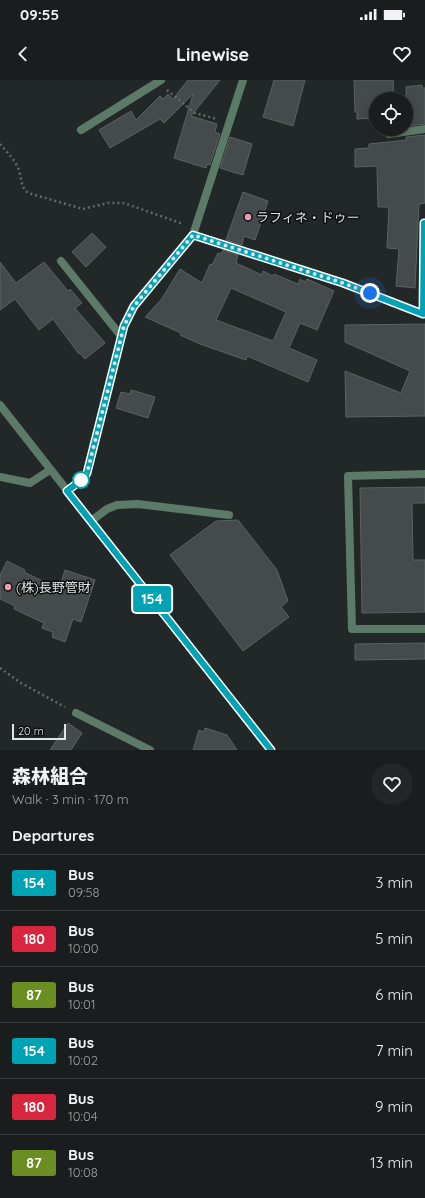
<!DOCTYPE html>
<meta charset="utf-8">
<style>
body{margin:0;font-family:Quicksand,"Noto Sans JP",sans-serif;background:#232626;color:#f1f3f6;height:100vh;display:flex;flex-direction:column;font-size:15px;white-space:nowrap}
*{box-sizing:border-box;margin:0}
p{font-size:13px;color:#9fa2a4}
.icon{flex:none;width:22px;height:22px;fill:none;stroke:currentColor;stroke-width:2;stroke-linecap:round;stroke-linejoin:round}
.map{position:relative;height:670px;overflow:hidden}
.drawer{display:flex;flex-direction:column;background:#1a1d1d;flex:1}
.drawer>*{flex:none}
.badge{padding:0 8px;border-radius:3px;font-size:14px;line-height:26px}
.tools{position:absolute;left:369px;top:12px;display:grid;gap:8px}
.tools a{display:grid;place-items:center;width:44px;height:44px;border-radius:50%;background:#1a1d1d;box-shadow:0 2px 10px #0003,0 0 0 1px #383b3b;font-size:20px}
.scale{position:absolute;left:12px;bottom:10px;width:54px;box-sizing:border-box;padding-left:4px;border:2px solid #e1e4e4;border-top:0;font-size:11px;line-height:14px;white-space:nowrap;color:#e1e4e4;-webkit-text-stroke:3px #0d0f0f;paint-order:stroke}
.you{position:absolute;width:20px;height:20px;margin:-10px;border:3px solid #fff;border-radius:50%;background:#1a73e8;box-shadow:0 0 0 6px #1a73e833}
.map>.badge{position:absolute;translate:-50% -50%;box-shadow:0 0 0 2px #fff}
h2{padding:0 12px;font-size:15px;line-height:36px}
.round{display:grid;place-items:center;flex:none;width:42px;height:42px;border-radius:21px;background:#232626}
.headline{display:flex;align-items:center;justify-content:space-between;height:68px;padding:0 12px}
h1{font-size:19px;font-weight:800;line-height:30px}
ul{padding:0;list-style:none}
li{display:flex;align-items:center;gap:12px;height:56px;padding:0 12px;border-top:1px solid #383b3b}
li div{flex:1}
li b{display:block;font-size:15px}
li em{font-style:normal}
li .badge{min-width:44px;font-weight:700;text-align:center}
.status{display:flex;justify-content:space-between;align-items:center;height:28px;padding:0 20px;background:#1a1d1d;direction:ltr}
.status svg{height:11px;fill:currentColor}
header{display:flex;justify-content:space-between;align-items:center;height:52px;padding:0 12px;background:#1a1d1d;font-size:18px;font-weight:800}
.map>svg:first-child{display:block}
.building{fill:#454a4c;stroke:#5c6163;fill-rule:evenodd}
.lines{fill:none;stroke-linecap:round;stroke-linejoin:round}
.path{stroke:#656969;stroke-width:2.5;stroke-dasharray:2 3;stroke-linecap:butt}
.service{stroke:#5b7b68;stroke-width:8}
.minor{stroke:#5b7b68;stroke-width:8}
.tertiary{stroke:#5b7b68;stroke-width:8}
.line-casing{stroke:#fff;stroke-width:9}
.line{stroke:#00a3b4;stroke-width:6}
.walk{stroke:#e1e4e4;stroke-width:4;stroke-dasharray:0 7.2}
.poi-dot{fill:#f29aaf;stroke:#0d0f0f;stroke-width:1.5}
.stop-dot{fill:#fff;stroke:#00a3b4;stroke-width:2}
.labels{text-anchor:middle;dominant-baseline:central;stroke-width:3;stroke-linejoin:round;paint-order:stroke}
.poi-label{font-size:13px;fill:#e1e4e4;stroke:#0d0f0f;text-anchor:start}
</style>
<div class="status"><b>09:55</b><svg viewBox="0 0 49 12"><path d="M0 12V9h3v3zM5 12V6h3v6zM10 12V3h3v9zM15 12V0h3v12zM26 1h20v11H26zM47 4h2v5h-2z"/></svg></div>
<header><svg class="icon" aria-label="back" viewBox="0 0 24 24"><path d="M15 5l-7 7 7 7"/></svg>Linewise<svg class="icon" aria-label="heart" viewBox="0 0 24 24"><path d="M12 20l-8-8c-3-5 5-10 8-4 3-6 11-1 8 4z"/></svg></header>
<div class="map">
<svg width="425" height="670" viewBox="0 0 425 670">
<rect width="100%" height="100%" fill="#222727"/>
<!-- building -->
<path class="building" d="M 188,0 L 220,0 L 191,36 L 217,44 L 215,52 L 220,54 L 210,85 L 207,84 L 206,88 L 174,78 L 193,14 L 164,43 L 160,39 L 110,68 L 99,50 L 131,31 L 136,40 L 160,16 L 163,19 L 168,14 L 173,19 Z
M 274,0 L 305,0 L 293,46 L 263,37 Z
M 354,0 L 393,0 L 394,19 L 376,19 L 376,38 L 357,39 L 357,32 L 355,32 Z
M 422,5 L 422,8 L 425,8 L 425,44 L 406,46 L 406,7 Z
M 425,55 L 425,123 L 419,124 L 415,208 L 396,206 L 399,169 L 387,168 L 389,127 L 378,127 L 377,86 L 355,87 L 355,69 L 369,68 L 369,64 L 406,60 L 406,57 Z
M 230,57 L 252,64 L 243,95 L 220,88 Z
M 243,112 L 268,121 L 255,160 L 244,156 L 242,165 L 226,160 Z
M 92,153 L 106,167 L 86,187 L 72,172 Z
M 223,170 L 238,175 L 236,183 L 262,195 L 263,191 L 273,196 L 274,194 L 298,204 L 300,199 L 305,202 L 307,199 L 334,211 L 317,250 L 300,243 L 289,268 L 317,280 L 308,302 L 247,276 L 246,280 L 200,264 L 180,255 L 181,253 L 145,237 L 161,220 L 180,189 L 202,203 L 210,184 L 212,185 L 218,173 L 221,174 ZM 231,208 L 286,232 L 273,261 L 216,240 Z
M 0,182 L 16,203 L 44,182 L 68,211 L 70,209 L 82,223 L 75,228 L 105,263 L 85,279 L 80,273 L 79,274 L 53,239 L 39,250 L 15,219 L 0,230 Z
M 425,244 L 425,336 L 346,337 L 345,291 L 401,313 L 410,291 L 345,262 L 345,245 Z
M 131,310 L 155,317 L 148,338 L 116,328 L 121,312 L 130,314 Z
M 425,407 L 425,423 L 412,423 L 413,480 L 425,480 L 425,532 L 362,533 L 360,408 Z
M 238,440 L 277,490 L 288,521 L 281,527 L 289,537 L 243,571 L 170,475 L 216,441 Z
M 7,481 L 25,490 L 24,492 L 59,509 L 65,490 L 95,500 L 81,542 L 73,539 L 65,562 L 52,557 L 53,552 L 42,548 L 44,543 L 14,529 L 15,526 L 0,519 L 0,495 Z
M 425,563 L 425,579 L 355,580 L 355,564 Z
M 68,643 L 82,653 L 71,670 L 50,670 Z
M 205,648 L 227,655 L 237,670 L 193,670 L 199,650 L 204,652 Z"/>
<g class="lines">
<!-- path -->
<path class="path" d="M 167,10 L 195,33 L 217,39
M 0,64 C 7,72 15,80 19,90 C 22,99 20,106 28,113 L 83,129 L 108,123 L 124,123 L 183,144
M 0,588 L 21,603 L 65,627"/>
<!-- service -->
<path class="service" d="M 423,234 L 424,143
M 0,397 L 30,403 L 50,390
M 91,441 L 107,429 L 117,425 L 138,424 L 229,435"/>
<!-- minor -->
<path class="minor" d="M 81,50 L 161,0
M 389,54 L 425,49
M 193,155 L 343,203 L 425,235
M 61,181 L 121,256
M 425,394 L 348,396 L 352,549 L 425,549
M 67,411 L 83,398 L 87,393 L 124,246 L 134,226 L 193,155 L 243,0
M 76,633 L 150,670"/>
<!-- tertiary -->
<path class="tertiary" d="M 0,325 L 271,670"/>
</g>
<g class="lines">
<!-- line casing -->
<g class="line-casing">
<path id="line" d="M 271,670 L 67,411 L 84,398 L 87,393 L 124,246 L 134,226 L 193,155 L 343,203 L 423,234 L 424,143"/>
</g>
<!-- line -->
<use href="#line" class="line"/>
<!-- walk -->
<path class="walk" d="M 81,400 L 87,393 L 124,246 L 134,226 L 193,155 L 343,203 L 370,213"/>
</g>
<!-- markers -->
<g class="poi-dot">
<circle cx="248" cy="137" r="4"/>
<circle cx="8" cy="507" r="4"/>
</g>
<circle class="stop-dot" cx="81" cy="400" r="8"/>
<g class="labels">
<!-- poi labels -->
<g class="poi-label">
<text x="256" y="137">ラフィネ・ドゥー</text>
<text x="16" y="507">(株)長野管財</text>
</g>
</g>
</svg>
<div class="tools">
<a><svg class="icon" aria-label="locate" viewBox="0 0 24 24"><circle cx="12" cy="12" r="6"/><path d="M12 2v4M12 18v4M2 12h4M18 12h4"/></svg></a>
</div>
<div class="scale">20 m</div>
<div class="you" style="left:370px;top:213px"></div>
<b class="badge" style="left:152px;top:519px;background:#00a3b4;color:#fff">154</b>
</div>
<section class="drawer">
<div class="headline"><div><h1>森林組合</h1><p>Walk · 3 min · 170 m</p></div><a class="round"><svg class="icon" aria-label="heart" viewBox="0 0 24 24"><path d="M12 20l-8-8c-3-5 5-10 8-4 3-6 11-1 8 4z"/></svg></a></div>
<h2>Departures</h2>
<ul>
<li><span class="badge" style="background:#00a3b4;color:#fff">154</span><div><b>Bus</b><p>09:58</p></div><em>3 min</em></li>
<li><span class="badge" style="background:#d7263d;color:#fff">180</span><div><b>Bus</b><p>10:00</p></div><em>5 min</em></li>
<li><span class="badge" style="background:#6b8e23;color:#fff">87</span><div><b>Bus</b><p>10:01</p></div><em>6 min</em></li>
<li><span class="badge" style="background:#00a3b4;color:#fff">154</span><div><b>Bus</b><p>10:02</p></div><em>7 min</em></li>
<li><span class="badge" style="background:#d7263d;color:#fff">180</span><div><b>Bus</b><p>10:04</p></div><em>9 min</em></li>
<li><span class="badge" style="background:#6b8e23;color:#fff">87</span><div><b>Bus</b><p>10:08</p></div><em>13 min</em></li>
</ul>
</section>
